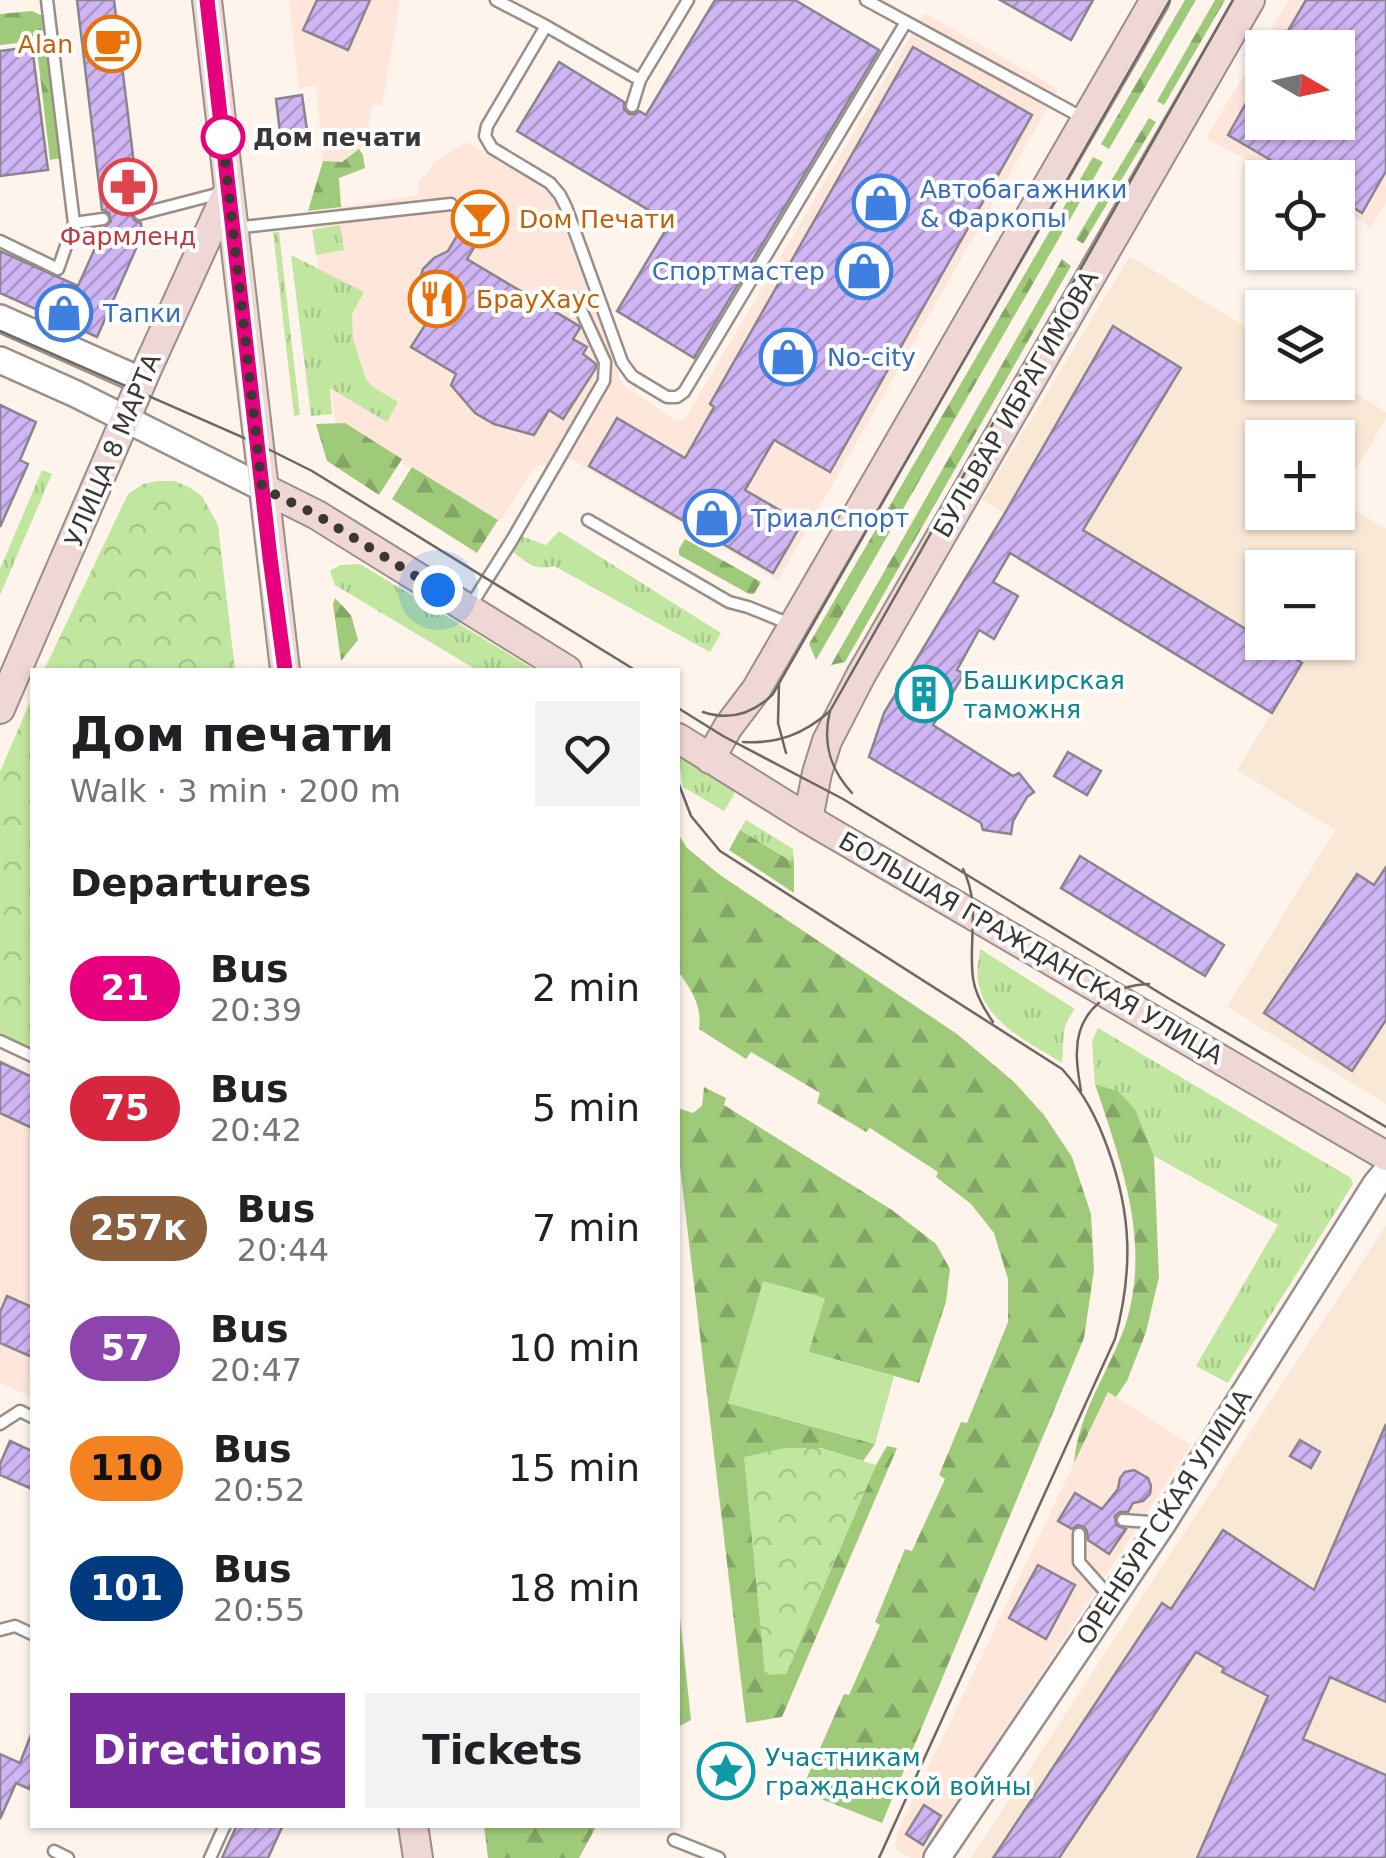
<!DOCTYPE html>
<meta charset="utf-8">
<style>
body{margin:0;font-family:"DejaVu Sans",sans-serif;background:#f2f2f2;color:#202124;height:100vh;display:flex;flex-direction:column;font-size:38px;white-space:nowrap}
*{box-sizing:border-box;margin:0}
p{font-size:32px;color:#757577}
.icon{flex:none;width:55px;height:55px;fill:none;stroke:currentColor;stroke-width:2;stroke-linecap:round;stroke-linejoin:round}
.map{position:relative;flex:1;overflow:hidden}
.panel{position:absolute;left:30px;top:668px;width:650px;height:1160px;display:flex;flex-direction:column;background:#fff;border-radius:0px;box-shadow:0 2px 8px #0004}
.panel>*{flex:none}
.badge{padding:0 20px;border-radius:32px;font-size:35px;line-height:65px}
.needle{width:65px;rotate:99deg}
.controls{position:absolute;left:1245px;top:30px;display:grid;gap:20px}
.controls a{display:grid;place-items:center;width:110px;height:110px;border-radius:0px;background:#fff;box-shadow:0 2px 8px #0004;font-size:50px}
.you{position:absolute;width:50px;height:50px;margin:-25px;border:8px solid #fff;border-radius:50%;background:#1a73e8;box-shadow:0 0 0 15px #1a73e833}
.map>.badge{position:absolute;translate:-50% -50%;box-shadow:0 0 0 5px #fff}
h2{padding:0 40px;font-size:38px;line-height:90px}
.round{display:grid;place-items:center;flex:none;width:105px;height:105px;border-radius:0px;background:#f2f2f2}
.summary{display:flex;align-items:center;justify-content:space-between;height:170px;padding:0 40px}
h1{font-size:48px;font-weight:700;line-height:75px}
.primary-button{display:flex;gap:20px;margin-top:auto;padding:20px 40px}
.primary-button a{flex:1;height:115px;border-radius:0px;background:#772c9e;color:#fff;font-size:40px;font-weight:700;line-height:115px;text-align:center}
.primary-button a+a{background:#f2f2f2;color:#202124}
ul{padding:0;list-style:none}
li{display:flex;align-items:center;gap:30px;height:120px;padding:0 40px}
li div{flex:1}
li b{display:block;font-size:38px}
li em{font-style:normal}
li .badge{min-width:110px;font-weight:700;text-align:center}
.map>svg:first-child{display:block}
.commercial{fill:#fee6db;fill-rule:evenodd}
.industrial{fill:#fae8d7;fill-rule:evenodd}
.grass{fill:url(#grass-tufts)}
.forest{fill:url(#forest-firs)}
.park{fill:url(#park-crowns)}
.garden{fill:#c0e69f}
.building{fill:url(#building-hatch);stroke:#89858f;stroke-width:2.5}
.lines{fill:none;stroke-linecap:round;stroke-linejoin:round}
.service-casing{stroke:#998f88;stroke-width:15}
.tertiary-casing{stroke:#998f88;stroke-width:30}
.secondary-casing{stroke:#998f88;stroke-width:32}
.service{stroke:#fff;stroke-width:10}
.tertiary{stroke:#fff;stroke-width:25}
.secondary{stroke:#efd7d6;stroke-width:28}
.tram{stroke:#6d6863;stroke-width:2.5}
.line-casing{stroke:#fff;stroke-width:22}
.line{stroke:#e6007e;stroke-width:15}
.walk{stroke:#3b3734;stroke-width:10;stroke-dasharray:0 18}
.stop-dot{fill:#fff;stroke:#e6007e;stroke-width:5}
.labels{text-anchor:middle;dominant-baseline:central;stroke-width:8;stroke-linejoin:round;paint-order:stroke}
.food-label{font-size:25px;fill:#c56008;stroke:#fff;text-anchor:start}
.stop-label{font-size:25px;font-weight:bold;fill:#3b3734;stroke:#fff;text-anchor:start}
.shop-label{font-size:25px;fill:#366cbe;stroke:#fff;text-anchor:start}
.health-label{font-size:25px;fill:#be3a42;stroke:#fff}
.street-label{font-size:25px;fill:#3b3734;stroke:#fff}
.culture-label{font-size:25px;fill:#0d838f;stroke:#fff;text-anchor:start}
</style>
<div class="map">
<svg width="1386" height="1858" viewBox="0 0 1386 1858">
<defs>
<pattern id="grass-tufts" width="24" height="20" patternUnits="userSpaceOnUse" patternTransform="scale(2.5)"><rect width="24" height="20" fill="#c0e69f"/><path d="M3 7l-1-3M5 7V3M7 7l1-3M15 17l-1-3M17 17v-4M19 17l1-3" fill="none" stroke="#a6c68a"/></pattern>
<pattern id="forest-firs" width="22" height="20" patternUnits="userSpaceOnUse" patternTransform="scale(2.5)"><rect width="22" height="20" fill="#9fca7a"/><path d="M5 1l3.5 6h-7zM16 11l3.5 6h-7z" fill="#83a565"/></pattern>
<pattern id="park-crowns" width="20" height="18" patternUnits="userSpaceOnUse" patternTransform="scale(2.5)"><rect width="20" height="18" fill="#c0e69f"/><path d="M2 6a3 3 0 1 1 6 0M12 15a3 3 0 1 1 6 0" fill="none" stroke="#a6c68a"/></pattern>
<pattern id="building-hatch" width="6" height="6" patternUnits="userSpaceOnUse" patternTransform="scale(2.5)"><rect width="6" height="6" fill="#d0b5f4"/><path d="M-1 1l2-2M0 6l6-6M5 7l2-2" fill="none" stroke="#aa94c6"/></pattern>
</defs>
<rect width="100%" height="100%" fill="#fef4ec"/>
<!-- commercial -->
<path class="commercial" d="M 289,0 L 400,0 L 382,106 L 372,105 L 365,145 L 342,162 L 323,161 L 316,86 L 299,88 Z
M 1289,0 L 1386,0 L 1386,203 L 1371,227 L 1338,209 L 1338,178 L 1280,177 L 1206,138 ZM 1262,48 L 1338,48 L 1338,122 L 1262,122 Z
M 924,13 L 1058,89 L 778,580 L 571,459 L 534,467 L 500,522 L 335,423 L 313,215 L 341,207 L 418,195 L 419,182 L 437,160 L 467,142 L 553,194 L 622,384 L 675,420 L 685,419 Z
M 0,1059 L 32,1074 L 32,1397 L 0,1383 Z
M 1108,1392 L 1191,1445 L 921,1858 L 911,1858 L 896,1849 L 897,1833 Z"/>
<!-- industrial -->
<path class="industrial" d="M 1130,256 L 1262,337 L 1262,382 L 1338,382 L 1386,412 L 1386,419 L 1338,499 L 1386,529 L 1386,1104 L 1227,1007 L 1335,830 L 1237,770 L 1272,712 L 988,540 L 1004,513 L 982,500 ZM 1262,438 L 1338,438 L 1338,512 L 1262,512 ZM 1262,568 L 1338,568 L 1338,642 L 1262,642 Z
M 1386,1225 L 1386,1858 L 971,1858 Z"/>
<!-- grass -->
<path class="grass" d="M 340,225 L 344,250 L 316,255 L 312,230 Z
M 273,232 L 279,232 L 300,415 L 294,416 Z
M 291,255 L 364,292 L 352,314 L 353,339 L 366,379 L 373,387 L 398,402 L 387,422 L 330,388 L 332,414 L 311,416 Z
M 42,470 L 52,474 L 0,595 L 0,569 Z
M 559,531 L 721,633 L 710,652 L 554,566 C 534,571 527,563 512,551 L 521,536 L 546,545 Z
M 360,564 L 535,670 L 477,670 L 335,585 L 330,571 L 340,565 Z
M 678,755 L 734,789 L 734,795 L 724,811 L 683,787 Z
M 746,820 L 793,849 L 794,863 L 740,830 Z
M 980,949 L 1075,1009 C 1059,1029 1065,1040 1062,1063 C 1031,1043 984,1023 978,981 C 976,971 979,959 980,949 Z
M 1098,1028 L 1351,1178 L 1353,1184 L 1228,1383 L 1196,1366 L 1278,1225 L 1154,1156 L 1135,1109 L 1118,1091 L 1095,1084 L 1092,1041 Z"/>
<!-- forest -->
<path class="forest" d="M 1185,0 L 1196,0 L 1109,149 L 1101,144 Z
M 1215,0 L 1225,0 L 1164,105 L 1157,101 Z
M 32,11 L 43,16 L 61,158 L 50,160 L 36,41 L 0,45 L 0,14 Z
M 1149,118 L 1156,122 L 1083,244 L 1076,239 Z
M 359,149 L 363,155 L 365,168 L 339,178 L 341,207 L 308,211 L 323,161 L 342,162 Z
M 1093,157 L 1103,162 L 816,660 L 809,644 Z
M 1062,259 L 1071,266 L 845,662 L 831,665 Z
M 345,423 L 402,459 L 379,495 L 327,461 L 316,424 Z
M 412,467 L 498,520 L 477,553 L 392,499 Z
M 685,539 L 761,582 L 754,594 L 749,594 L 679,555 L 679,549 Z
M 335,598 L 351,615 L 358,640 L 341,661 L 333,604 Z
M 740,830 L 794,863 L 794,893 L 729,850 Z
M 678,834 L 687,848 L 720,875 L 957,1034 L 1013,1081 L 1044,1115 L 1072,1157 L 1091,1214 L 1094,1270 L 1084,1338 L 882,1823 L 801,1791 L 844,1694 L 849,1695 L 880,1625 L 875,1622 L 905,1549 L 912,1551 L 945,1479 L 939,1475 L 961,1422 L 967,1423 L 1008,1322 L 1008,1279 L 994,1233 L 971,1204 L 936,1177 L 938,1172 L 870,1128 L 866,1132 L 817,1103 L 820,1093 L 751,1052 L 746,1059 L 699,1029 C 702,1007 693,993 681,975 L 678,974 Z
M 1095,1084 L 1118,1091 L 1135,1109 L 1154,1156 L 1159,1277 L 1146,1332 L 1127,1381 L 1116,1397 L 1108,1392 L 1074,1463 C 1078,1413 1109,1372 1125,1326 C 1152,1242 1121,1163 1095,1084 Z
M 704,1087 L 726,1098 L 724,1105 L 892,1210 L 936,1244 L 950,1269 L 946,1302 L 919,1383 L 809,1352 L 728,1403 L 875,1444 L 863,1461 L 821,1448 L 784,1448 L 786,1674 L 876,1465 L 887,1446 L 897,1448 L 782,1717 L 746,1723 L 678,1150 L 678,1108 L 693,1113 L 702,1106 Z
M 678,1599 L 691,1720 L 678,1727 Z
M 484,1825 L 597,1825 L 579,1858 L 488,1858 Z"/>
<!-- park -->
<path class="park" d="M 158,481 L 174,481 L 189,487 L 202,496 L 218,525 L 235,670 L 44,670 L 128,494 L 143,484 Z
M 32,697 L 32,1051 L 0,1037 L 0,772 Z
M 784,1448 L 821,1448 L 876,1465 L 786,1674 L 765,1675 L 744,1457 Z"/>
<!-- garden -->
<path class="garden" d="M 763,1281 L 825,1298 L 809,1352 L 894,1376 L 875,1444 L 728,1403 Z"/>
<!-- building -->
<path class="building" d="M 77,0 L 114,0 L 139,205 L 133,209 L 131,215 L 135,221 L 141,223 L 142,235 L 97,337 L 0,293 L 0,251 L 78,286 L 104,228 L 111,221 L 109,213 L 102,210 Z
M 317,0 L 370,0 L 348,50 L 303,30 Z
M 715,0 L 795,0 L 879,50 L 694,358 L 617,311 L 670,223 L 517,131 L 559,62 L 624,102 L 624,109 L 629,114 L 635,114 L 639,111 L 646,115 Z
M 1000,0 L 1093,0 L 1071,40 Z
M 1306,0 L 1386,0 L 1386,171 L 1362,213 L 1338,198 L 1338,178 L 1301,178 L 1228,135 L 1262,75 L 1262,122 L 1338,122 L 1338,48 L 1278,48 Z
M 32,47 L 48,170 L 0,176 L 0,51 Z
M 913,47 L 1032,115 L 830,472 L 774,440 L 745,490 L 802,523 L 773,573 L 589,466 L 617,418 L 685,458 L 714,407 L 710,404 Z
M 302,95 L 308,137 L 281,141 L 276,99 Z
M 477,202 L 495,213 L 467,259 L 579,326 L 580,328 L 573,339 L 587,347 L 583,354 L 596,364 L 596,368 L 563,419 L 549,410 L 534,435 L 494,424 L 475,413 L 451,385 L 456,374 L 411,347 L 427,322 L 411,312 L 418,302 L 419,282 L 423,269 L 434,258 L 448,251 Z
M 1113,326 L 1181,368 L 1083,530 L 1262,639 L 1262,642 L 1269,642 L 1302,663 L 1272,713 L 1010,553 L 993,582 L 1018,596 L 994,639 L 979,630 L 957,670 L 964,674 L 933,725 L 1013,776 L 1019,773 L 1034,792 L 1027,797 L 1013,821 L 1011,834 L 983,830 L 981,823 L 869,757 L 884,713 L 1005,513 Z
M 0,405 L 36,422 L 20,460 L 28,464 L 0,527 Z
M 1068,752 L 1101,771 L 1087,795 L 1054,776 Z
M 1080,856 L 1224,945 L 1205,976 L 1061,888 Z
M 1386,867 L 1386,1020 L 1352,1071 L 1264,1013 L 1357,874 L 1374,885 Z
M 0,1062 L 32,1077 L 32,1128 L 0,1113 Z
M 7,1296 L 32,1307 L 32,1357 L 0,1343 L 0,1312 Z
M 1386,1424 L 1386,1702 L 1330,1677 L 1303,1739 L 1386,1775 L 1386,1858 L 1197,1858 L 1268,1696 L 1222,1672 L 1224,1668 L 1196,1652 L 1059,1858 L 993,1858 L 1162,1603 L 1171,1609 L 1223,1530 L 1314,1590 Z
M 1300,1440 L 1320,1452 L 1311,1468 L 1290,1456 Z
M 10,1441 L 32,1451 L 32,1489 L 0,1475 L 0,1464 Z
M 1134,1470 L 1148,1478 L 1151,1486 L 1150,1494 L 1143,1501 L 1133,1503 L 1128,1512 L 1120,1512 L 1115,1516 L 1116,1525 L 1126,1529 L 1109,1554 L 1088,1540 L 1087,1531 L 1084,1527 L 1078,1525 L 1072,1529 L 1058,1521 L 1075,1493 L 1102,1509 L 1118,1489 L 1120,1478 L 1125,1472 Z
M 1038,1565 L 1075,1585 L 1046,1639 L 1009,1618 Z
M 32,1732 L 32,1790 L 16,1783 L 0,1819 L 0,1754 L 20,1763 Z
M 924,1805 L 941,1816 L 923,1845 L 906,1834 Z
M 237,1825 L 283,1825 L 268,1858 L 222,1858 Z"/>
<g class="lines">
<!-- service casing -->
<g class="service-casing">
<path id="service" d="M 47,0 L 74,223
M 496,0 L 546,26
M 688,0 L 640,80 L 546,26 L 487,126 L 485,136 L 492,148 L 550,183 L 560,195 L 566,207 L 622,362 L 632,376 L 667,397 L 677,397 L 684,392 L 906,22
M 866,0 L 1085,119
M 632,106 L 640,80
M 140,214 L 221,193
M 233,228 L 451,204
M 0,241 L 58,269 L 74,223 L 103,219
M 588,520 L 729,602 L 748,607 L 790,624
M 471,605 L 512,540 L 604,381 L 605,362 L 576,299
M 0,1041 L 32,1056
M 0,1424 L 20,1411 L 32,1417
M 1123,1520 L 1162,1523
M 1079,1534 L 1079,1562 L 1111,1598
M 0,1630 L 15,1626 L 32,1634
M 674,1840 L 719,1858
M 54,1851 L 68,1858
M 210,1858 L 225,1825"/>
</g>
<!-- tertiary casing -->
<g class="tertiary-casing">
<path id="tertiary" d="M 0,318 L 142,381
M 0,360 L 76,394 L 263,488
M 937,1858 L 1163,1523 L 1376,1184 L 1386,1172"/>
</g>
<!-- secondary casing -->
<g class="secondary-casing">
<path id="secondary" d="M 207,0 L 285,670
M 263,488 L 317,515 L 567,670
M 0,709 L 147,369 L 227,193
M 678,738 L 808,819 L 1386,1156
M 710,759 L 728,727 L 756,690 L 1155,0
M 808,819 L 817,773 L 827,741 L 861,675 L 1250,0
M 413,1825 L 418,1858"/>
</g>
<!-- service -->
<use href="#service" class="service"/>
<!-- tertiary -->
<use href="#tertiary" class="tertiary"/>
<!-- secondary -->
<use href="#secondary" class="secondary"/>
<!-- tram -->
<path class="tram" d="M 0,331 L 258,444 L 312,471 L 635,670
M 779,684 L 778,723 L 786,753
M 678,708 L 723,736 L 843,799 L 1168,998 L 1386,1127
M 703,712 C 730,721 753,714 773,694 L 1170,0
M 743,742 C 778,744 804,734 830,711
M 678,782 L 691,816 L 720,851 L 1062,1069 C 1084,1093 1097,1118 1108,1149 C 1132,1215 1133,1271 1115,1339 L 879,1858
M 852,793 C 830,769 822,743 830,711 L 1233,0
M 963,869 C 981,905 968,940 973,978 C 975,994 984,1009 993,1022
M 1081,1091 C 1079,1078 1076,1064 1077,1051 C 1077,1011 1111,985 1149,984"/>
</g>
<g class="lines">
<!-- line casing -->
<g class="line-casing">
<path id="line" d="M 207,0 L 270,558 L 285,670"/>
</g>
<!-- line -->
<use href="#line" class="line"/>
<!-- walk -->
<path class="walk" d="M 223,137 L 222,132 L 262,488 L 317,515 L 438,590"/>
</g>
<!-- icons -->
<defs>
<g id="cafe-ring" transform="scale(2.875)"><circle r="9.5" fill="#fff" stroke="#e8710a" stroke-width="1.5"/><path d="M-5.5-4.5H6V0H3Q3 3.5 0 3.5H-2.5Q-5.5 3.5-5.5 0ZM3-3.2v2h1.7v-2ZM-6 4.5H4V6H-6Z" fill="#e8710a"/></g>
<g id="pharmacy-ring" transform="scale(2.875)"><circle r="9.5" fill="#fff" stroke="#e0444e" stroke-width="1.5"/><path d="M-2-6h4v4h4v4h-4v4h-4v-4h-4v-4h4Z" fill="#e0444e"/></g>
<g id="shop-ring" transform="scale(2.875)"><circle r="9.5" fill="#fff" stroke="#3f7fe0" stroke-width="1.5"/><path d="M-5-2.5h2.3a2.7 3.5 0 0 1 5.4 0H5L5.5 6h-11ZM-1.5-2.5h3a1.5 2.3 0 0 0-3 0Z" fill="#3f7fe0"/></g>
<g id="bar-ring" transform="scale(2.875)"><circle r="9.5" fill="#fff" stroke="#e8710a" stroke-width="1.5"/><path d="M-6-5H6L.8 .8V4.5H3.5V6h-7V4.5H-.8V.8Z" fill="#e8710a"/></g>
<g id="restaurant-ring" transform="scale(2.875)"><circle r="9.5" fill="#fff" stroke="#e8710a" stroke-width="1.5"/><path d="M-5-6h1v4h1v-4h1v4h1v-4h1v5L-1.5 .5V6h-2V.5L-5-1ZM5-6V6H3V1.5H1.5Q1.5-4 5-6Z" fill="#e8710a"/></g>
<g id="building-ring" transform="scale(2.875)"><circle r="9.5" fill="#fff" stroke="#0f9aa8" stroke-width="1.5"/><path d="M-4-6H4V6H1V3H-1V6H-4ZM-2.5-4.3h1.7v1.8h-1.7ZM.8-4.3h1.7v1.8H.8ZM-2.5-1h1.7V.8h-1.7ZM.8-1h1.7V.8H.8Z" fill="#0f9aa8"/></g>
<g id="sight-ring" transform="scale(2.875)"><circle r="9.5" fill="#fff" stroke="#0f9aa8" stroke-width="1.5"/><path d="M0-6L1.8-2.2L6-1.7L2.9 1.2L3.7 5.4L0 3.3L-3.7 5.4L-2.9 1.2L-6-1.7L-1.8-2.2Z" fill="#0f9aa8"/></g>
</defs>
<g fill-rule="evenodd">
<use href="#cafe-ring" x="112" y="44"/>
<use href="#pharmacy-ring" x="128" y="187"/>
<use href="#shop-ring" x="881" y="203"/>
<use href="#bar-ring" x="480" y="219"/>
<use href="#shop-ring" x="864" y="271"/>
<use href="#restaurant-ring" x="437" y="299"/>
<use href="#shop-ring" x="64" y="313"/>
<use href="#shop-ring" x="788" y="357"/>
<use href="#shop-ring" x="712" y="518"/>
<use href="#building-ring" x="924" y="694"/>
<use href="#sight-ring" x="726" y="1771"/>
</g>
<!-- markers -->
<circle class="stop-dot" cx="223" cy="137" r="20"/>
<g class="labels">
<!-- food labels -->
<g class="food-label">
<text x="73" y="44" text-anchor="end">Alan</text>
<text x="519" y="219">Dом Печати</text>
<text x="476" y="299">БрауХаус</text>
</g>
<!-- stop labels -->
<g class="stop-label">
<text x="253" y="137">Дом печати</text>
</g>
<!-- shop labels -->
<g class="shop-label">
<text x="920" y="189">Автобагажники<tspan x="920" dy="29">&amp; Фаркопы</tspan></text>
<text x="825" y="271" text-anchor="end">Спортмастер</text>
<text x="103" y="313">Тапки</text>
<text x="827" y="357">No-city</text>
<text x="751" y="518">ТриалСпорт</text>
</g>
<!-- health labels -->
<g class="health-label">
<text x="128" y="236">Фармленд</text>
</g>
<!-- street labels -->
<g class="street-label">
<text transform="translate(1016 404) rotate(-60)">БУЛЬВАР ИБРАГИМОВА</text>
<text transform="translate(113 450) rotate(-67)">УЛИЦА 8 МАРТА</text>
<text transform="translate(1031 948) rotate(30)">БОЛЬШАЯ ГРАЖДАНСКАЯ УЛИЦА</text>
<text transform="translate(1164 1517) rotate(-57)">ОРЕНБУРГСКАЯ УЛИЦА</text>
</g>
<!-- culture labels -->
<g class="culture-label">
<text x="963" y="680">Башкирская<tspan x="963" dy="29">таможня</tspan></text>
<text x="765" y="1757">Участникам<tspan x="765" dy="29">гражданской войны</tspan></text>
</g>
</g>
</svg>
<div class="controls">
<a><svg class="needle" viewBox="-14 -14 28 28"><path d="M0-13l5 13h-10z" fill="#e53935"/><path d="M0 13l5-13h-10z" fill="#757577"/></svg></a>
<a><svg class="icon" aria-label="locate" viewBox="0 0 24 24"><circle cx="12" cy="12" r="6"/><path d="M12 2v4M12 18v4M2 12h4M18 12h4"/></svg></a>
<a><svg class="icon" aria-label="layers" viewBox="0 0 24 24"><path d="M12 4l9 5-9 5-9-5zM3 14l9 5 9-5"/></svg></a>
<a>+</a>
<a>−</a>
</div>
<div class="you" style="left:438px;top:590px"></div>
<section class="panel">
<div class="summary"><div><h1>Дом печати</h1><p>Walk · 3 min · 200 m</p></div><a class="round"><svg class="icon" aria-label="heart" viewBox="0 0 24 24"><path d="M12 20l-8-8c-3-5 5-10 8-4 3-6 11-1 8 4z"/></svg></a></div>
<h2>Departures</h2>
<ul>
<li><span class="badge" style="background:#e6007e;color:#fff">21</span><div><b>Bus</b><p>20:39</p></div><em>2 min</em></li>
<li><span class="badge" style="background:#d7263d;color:#fff">75</span><div><b>Bus</b><p>20:42</p></div><em>5 min</em></li>
<li><span class="badge" style="background:#8b5e3c;color:#fff">257к</span><div><b>Bus</b><p>20:44</p></div><em>7 min</em></li>
<li><span class="badge" style="background:#8e44ad;color:#fff">57</span><div><b>Bus</b><p>20:47</p></div><em>10 min</em></li>
<li><span class="badge" style="background:#f58220;color:#111">110</span><div><b>Bus</b><p>20:52</p></div><em>15 min</em></li>
<li><span class="badge" style="background:#003b80;color:#fff">101</span><div><b>Bus</b><p>20:55</p></div><em>18 min</em></li>
</ul>
<div class="primary-button"><a>Directions</a><a>Tickets</a></div>
</section>
</div>
